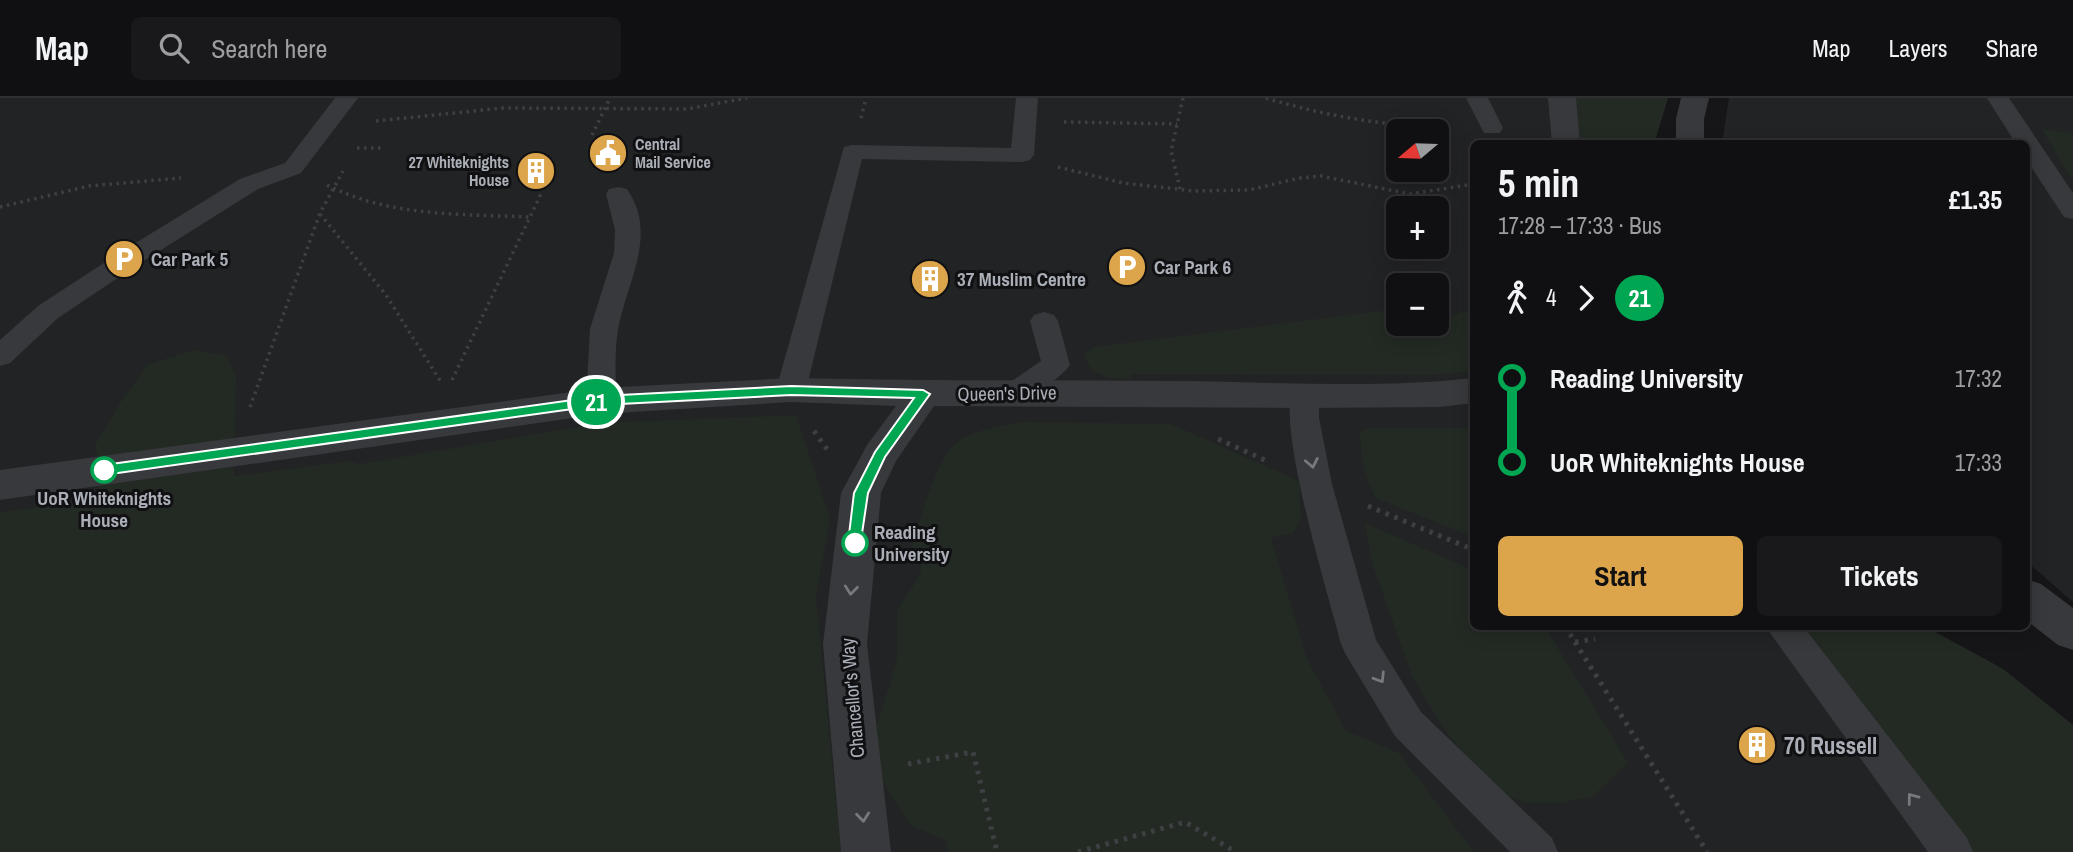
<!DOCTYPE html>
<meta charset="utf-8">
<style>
body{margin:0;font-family:"Archivo Narrow",sans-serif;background:#19191b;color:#f1f3f6;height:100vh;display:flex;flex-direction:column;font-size:26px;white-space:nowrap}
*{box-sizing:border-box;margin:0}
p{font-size:23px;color:#9c9d9f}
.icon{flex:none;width:38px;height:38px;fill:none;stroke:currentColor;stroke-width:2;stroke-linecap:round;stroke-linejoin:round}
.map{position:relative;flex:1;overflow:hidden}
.sheet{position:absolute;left:1470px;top:42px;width:560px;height:490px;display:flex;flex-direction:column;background:#101012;border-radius:10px;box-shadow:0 4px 18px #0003,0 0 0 2px #303032}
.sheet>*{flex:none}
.badge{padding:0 14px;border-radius:23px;font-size:24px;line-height:46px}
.needle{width:46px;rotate:251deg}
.fabs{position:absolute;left:1386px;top:21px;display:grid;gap:14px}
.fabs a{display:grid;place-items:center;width:63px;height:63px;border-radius:10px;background:#101012;box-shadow:0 4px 18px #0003,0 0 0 2px #303032;font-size:35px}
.map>.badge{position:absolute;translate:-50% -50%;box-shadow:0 0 0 4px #fff}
.legs{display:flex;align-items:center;gap:10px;height:77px;padding:0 28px;font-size:23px}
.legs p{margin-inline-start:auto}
.head{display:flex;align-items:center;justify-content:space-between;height:119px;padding:0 28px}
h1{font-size:38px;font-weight:800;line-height:52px}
.primary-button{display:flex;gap:14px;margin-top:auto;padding:14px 28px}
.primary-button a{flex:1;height:80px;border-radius:10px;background:#dca54b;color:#111;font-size:28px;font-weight:800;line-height:80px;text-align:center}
.primary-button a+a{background:#19191b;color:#f1f3f6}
ul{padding:0 28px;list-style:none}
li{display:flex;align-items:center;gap:24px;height:84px;font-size:26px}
li i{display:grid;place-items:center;width:10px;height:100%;margin:0 9px;background:currentColor}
li i::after{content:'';width:18px;height:18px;margin:-9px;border:5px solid;border-radius:50%;background:#101012}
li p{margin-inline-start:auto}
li:first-child i{background:linear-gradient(#0000 50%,currentColor 0)}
li:last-child i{background:linear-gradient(currentColor 50%,#0000 0)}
header{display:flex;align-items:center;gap:42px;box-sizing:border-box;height:98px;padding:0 35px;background:#101012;border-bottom:2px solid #303032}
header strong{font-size:33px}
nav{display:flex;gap:38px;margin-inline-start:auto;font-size:24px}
.search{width:490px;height:63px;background:#19191b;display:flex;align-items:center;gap:18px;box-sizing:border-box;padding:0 24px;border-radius:10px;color:#9c9d9f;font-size:26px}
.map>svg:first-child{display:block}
.built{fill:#222325;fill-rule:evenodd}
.green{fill:#232a23}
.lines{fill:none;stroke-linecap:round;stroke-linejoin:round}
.path-far1{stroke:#3e4043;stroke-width:3.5;stroke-dasharray:2.5 4.5;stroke-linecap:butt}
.path{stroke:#3e4043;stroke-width:5;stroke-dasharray:3.5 6;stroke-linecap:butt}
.service{fill:#38393c;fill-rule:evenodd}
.minor{fill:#38393c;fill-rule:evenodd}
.tertiary{fill:#38393c;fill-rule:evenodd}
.oneway{stroke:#77797f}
.line-1{fill:#00a651;stroke:#fff;stroke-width:2}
.stop-1-dot{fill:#fff;stroke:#00a651;stroke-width:3.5}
.labels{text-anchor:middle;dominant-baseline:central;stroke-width:6;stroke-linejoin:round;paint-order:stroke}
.far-poi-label{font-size:16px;font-weight:bold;fill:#aaaeb6;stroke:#111113;text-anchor:start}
.poi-label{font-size:19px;font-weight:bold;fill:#aaaeb6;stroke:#111113;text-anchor:start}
.street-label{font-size:19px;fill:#aaaeb6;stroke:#111113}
.stop-label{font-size:19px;font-weight:bold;fill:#aaaeb6;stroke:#111113}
.near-poi-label{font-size:23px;font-weight:bold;fill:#aaaeb6;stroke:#111113;text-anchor:start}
</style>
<header>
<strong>Map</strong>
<div class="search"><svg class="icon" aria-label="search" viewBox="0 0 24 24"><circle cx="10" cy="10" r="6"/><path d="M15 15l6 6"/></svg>Search here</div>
<nav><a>Map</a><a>Layers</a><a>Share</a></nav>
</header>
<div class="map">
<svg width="2073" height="754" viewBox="0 0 2073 754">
<rect width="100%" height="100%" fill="#161618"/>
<!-- built -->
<path class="built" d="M 0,0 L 1668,0 L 1654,45 L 1474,46 L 1474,528 L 1926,529 L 2003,571 L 2073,627 L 2073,754 L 0,754 ZM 1398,33 L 1437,33 L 1437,72 L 1398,72 ZM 1398,110 L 1437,110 L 1437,149 L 1398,149 ZM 1398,187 L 1437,187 L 1437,226 L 1398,226 Z
M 1729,0 L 2073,0 L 2073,504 L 2027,464 L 2026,46 L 1722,46 Z"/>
<!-- green -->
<path class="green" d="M 1562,0 L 1668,0 L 1654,46 L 1566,45 Z
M 2042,31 L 2073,35 L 2073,84 Z
M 1398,211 L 1398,226 L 1437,226 L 1437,221 L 1473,211 L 1473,273 L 1430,277 L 1132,276 L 1130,281 L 1108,280 L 1091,272 L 1084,257 L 1094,249 Z
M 195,252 L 227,258 L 236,279 L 234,378 L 349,363 L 360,366 L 600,325 L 796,317 L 830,421 L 816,499 L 841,754 L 0,754 L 0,414 L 96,402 L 101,373 L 95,347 L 122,302 L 148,266 Z
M 1021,324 L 1171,326 L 1299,383 L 1301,421 L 1293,435 L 1271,440 L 1307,561 L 1346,633 L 1399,655 L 1474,754 L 948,754 L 946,742 L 911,728 L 867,659 L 897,562 L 897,512 L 920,477 L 922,459 L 910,459 L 912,448 C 922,419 935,356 963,340 C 980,331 1002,328 1021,324 Z
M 1368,330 L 1468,330 L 1473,335 L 1473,439 L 1376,400 C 1364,380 1361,358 1360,335 Z
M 1365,425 L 1473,472 L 1474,528 L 1545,529 L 1628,665 L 1592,699 L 1559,705 L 1527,705 L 1504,697 L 1478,674 L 1442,628 L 1412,578 L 1372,465 Z
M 1782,529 L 1926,529 L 2003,571 L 2073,627 L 2073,754 L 1953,754 Z"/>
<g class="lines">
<!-- path-far1 -->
<path class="path-far1" d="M 1266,0 C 1326,18 1386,29 1449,28
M 861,20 L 866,0
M 376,23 L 503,10 L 687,11 L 747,0
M 1064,24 L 1177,26
M 592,37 L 610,0
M 357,50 L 383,50
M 1058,69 L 1123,85 L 1194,93 L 1249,92 L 1300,80 L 1321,78 L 1410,96 L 1474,86
M 327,87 C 389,119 462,116 530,119
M 1180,91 L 1171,53 L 1183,0
M 0,109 L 89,88 L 181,80
M 320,116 L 386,197 L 441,284
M 452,282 L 541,96
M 250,309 L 320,115 L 343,73"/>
<!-- path -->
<path class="path" d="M 814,333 L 829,354
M 1218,341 L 1267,363
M 1368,408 L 1474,452
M 1565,528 L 1575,544 L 1595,541
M 1575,544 L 1707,754
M 908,666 L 973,654 L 997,754
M 1078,754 L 1185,724 L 1236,754"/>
<!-- service -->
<path class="service" d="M 335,0 L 358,0 L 301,75 L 258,91 L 134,169 L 58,220 L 10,265 L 0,268 L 0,242 L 38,208 L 116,157 L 240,81 L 285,65 Z
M 1016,0 L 1038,0 L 1034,57 L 1030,62 L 1022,64 L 862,61 L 806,292 L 801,299 L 791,302 L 781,299 L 776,292 L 844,49 L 852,47 L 1011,50 Z
M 1466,0 L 1488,0 L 1503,30 L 1500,35 L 1484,35 Z
M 1987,0 L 2009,0 L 2073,95 L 2073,121 L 2064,119 L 2026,61 L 2026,46 L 2016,46 Z
M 618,89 L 627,91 C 659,137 626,185 618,232 C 614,255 616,280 616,303 L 611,310 L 601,313 L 591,310 L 586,303 L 590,231 L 614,155 L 615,132 L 606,96 L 609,91 Z
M 1044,214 L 1054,217 L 1058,223 L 1070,267 C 1064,277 1029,303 1017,304 C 1015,304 1008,302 1006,301 L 1001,294 L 1006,287 L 1041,263 L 1030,223 L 1034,217 Z
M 1304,287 L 1314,290 L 1319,297 L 1319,320 L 1332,386 L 1376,542 L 1421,614 L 1552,740 L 1558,754 L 1510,754 L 1395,638 L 1346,557 L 1341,546 C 1330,502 1274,322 1294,290 Z
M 1765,528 L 1803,528 L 1967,740 L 1973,754 L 1928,754 Z"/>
<!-- minor -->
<path class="minor" d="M 1548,0 L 1576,0 L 1580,46 L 1552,46 Z
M 791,280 C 920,283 1048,282 1177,283 C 1275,284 1376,291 1474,280 L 1474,305 L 1439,309 L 1304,310 L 934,308 L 896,363 L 881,395 L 867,546 L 891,754 L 841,754 L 823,546 L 841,395 L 867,347 L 896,308 L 791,304 L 601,316 L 0,402 L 0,372 L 601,290 Z"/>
<!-- tertiary -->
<path class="tertiary" d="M 1681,0 L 1709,0 L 1704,21 L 1704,46 L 1676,46 L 1676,21 Z
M 2026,481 L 2041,486 L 2073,510 L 2073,552 L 2058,547 L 2026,522 Z"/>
</g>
<!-- one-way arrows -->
<defs><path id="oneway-chevron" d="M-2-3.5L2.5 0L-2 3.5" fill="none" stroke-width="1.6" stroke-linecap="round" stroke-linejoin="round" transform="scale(1.75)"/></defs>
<g class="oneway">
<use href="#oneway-chevron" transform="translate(1312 365) rotate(79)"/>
<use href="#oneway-chevron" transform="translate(851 492) rotate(96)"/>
<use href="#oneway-chevron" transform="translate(1380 580) rotate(58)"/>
<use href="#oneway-chevron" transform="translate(1912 700) rotate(-127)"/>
<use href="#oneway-chevron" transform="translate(863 719) rotate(84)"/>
</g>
<!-- line-1 -->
<path class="line-1" d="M 791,288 L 923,292 L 930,296 L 885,359 L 868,395 L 860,449 L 855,451 L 848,445 L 854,395 L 875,354 L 914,300 L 791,297 L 601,307 L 104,377 L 97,372 L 104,367 L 601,298 Z"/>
<!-- icons -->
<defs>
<g id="civic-disc" transform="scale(2.0125)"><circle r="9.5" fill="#dca54b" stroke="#111113"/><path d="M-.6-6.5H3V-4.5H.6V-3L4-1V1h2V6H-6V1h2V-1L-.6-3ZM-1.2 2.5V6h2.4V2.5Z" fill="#fff"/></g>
<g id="building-disc" transform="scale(2.0125)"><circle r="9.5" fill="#dca54b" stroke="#111113"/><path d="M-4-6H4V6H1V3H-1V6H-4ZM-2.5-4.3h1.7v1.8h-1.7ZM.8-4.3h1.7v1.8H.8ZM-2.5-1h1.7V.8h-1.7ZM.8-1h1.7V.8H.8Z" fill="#fff"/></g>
<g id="parking-disc" transform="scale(2.0125)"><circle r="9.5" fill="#dca54b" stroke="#111113"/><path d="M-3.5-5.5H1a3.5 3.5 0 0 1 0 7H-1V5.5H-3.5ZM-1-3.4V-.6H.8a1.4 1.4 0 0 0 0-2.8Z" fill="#fff"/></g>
</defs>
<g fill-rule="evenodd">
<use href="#civic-disc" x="608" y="55"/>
<use href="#building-disc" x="536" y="73"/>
<use href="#parking-disc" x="124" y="161"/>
<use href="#parking-disc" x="1127" y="169"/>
<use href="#building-disc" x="930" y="181"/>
<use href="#building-disc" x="1757" y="647"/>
</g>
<!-- markers -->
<g class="stop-1-dot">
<circle cx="104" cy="372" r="12"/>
<circle cx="855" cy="445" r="12"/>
</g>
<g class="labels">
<!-- far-poi labels -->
<g class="far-poi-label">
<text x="635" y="46">Central<tspan x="635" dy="18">Mail Service</tspan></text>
<text x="509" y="64" text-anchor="end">27 Whiteknights<tspan x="509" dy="18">House</tspan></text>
</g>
<!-- poi labels -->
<g class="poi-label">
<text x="151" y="161">Car Park 5</text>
<text x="1154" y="169">Car Park 6</text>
<text x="957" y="181">37 Muslim Centre</text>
</g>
<!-- street labels -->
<g class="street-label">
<text transform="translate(1007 295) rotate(-1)">Queen's Drive</text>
<text transform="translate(852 600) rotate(-95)">Chancellor's Way</text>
</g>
<!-- stop labels -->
<g class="stop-label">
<text x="104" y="400">UoR Whiteknights<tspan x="104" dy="22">House</tspan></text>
<text x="874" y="434" text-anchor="start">Reading<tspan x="874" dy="22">University</tspan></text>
</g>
<!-- near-poi labels -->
<g class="near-poi-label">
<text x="1784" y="647">70 Russell</text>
</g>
</g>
</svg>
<div class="fabs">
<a><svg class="needle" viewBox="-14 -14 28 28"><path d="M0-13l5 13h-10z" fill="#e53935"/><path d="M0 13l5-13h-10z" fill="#9c9d9f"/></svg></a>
<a>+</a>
<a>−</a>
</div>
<b class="badge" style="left:596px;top:304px;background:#00a651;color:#fff">21</b>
<section class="sheet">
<div class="head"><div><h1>5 min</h1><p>17:28 – 17:33 · Bus</p></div><b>£1.35</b></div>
<div class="legs"><svg class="icon" aria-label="walk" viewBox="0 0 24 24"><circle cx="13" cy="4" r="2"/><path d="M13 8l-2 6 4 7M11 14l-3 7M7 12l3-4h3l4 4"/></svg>4<svg class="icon" aria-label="forward" viewBox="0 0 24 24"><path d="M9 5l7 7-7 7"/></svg><b class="badge" style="background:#00a651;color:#fff">21</b></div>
<ul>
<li><i style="color:#00a651"></i><b>Reading University</b><p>17:32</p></li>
<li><i style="color:#00a651"></i><b>UoR Whiteknights House</b><p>17:33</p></li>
</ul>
<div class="primary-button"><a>Start</a><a>Tickets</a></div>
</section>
</div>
